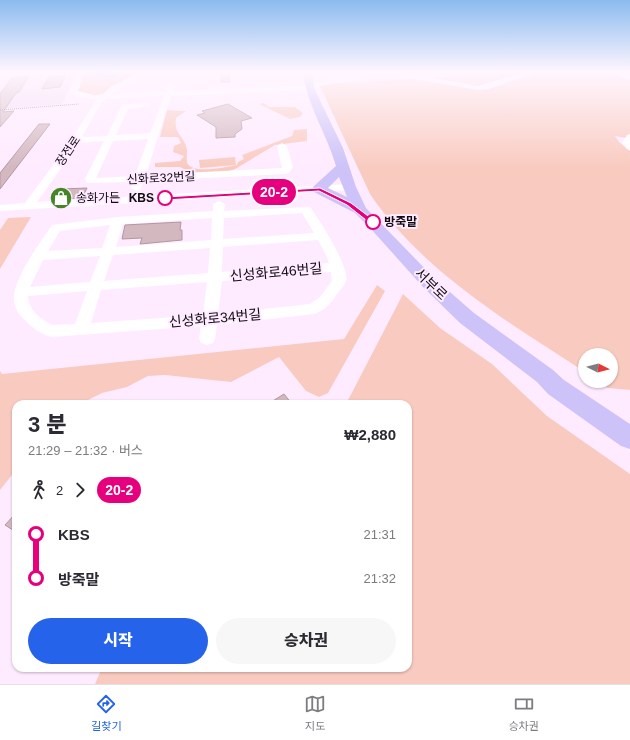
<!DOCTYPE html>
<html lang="ko">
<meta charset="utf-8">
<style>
body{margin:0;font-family:Arial,"Noto Sans KR",sans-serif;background:#f7f7f7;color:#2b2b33;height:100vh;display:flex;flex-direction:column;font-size:15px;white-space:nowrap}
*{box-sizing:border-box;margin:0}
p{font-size:13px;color:#7c7c81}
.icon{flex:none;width:22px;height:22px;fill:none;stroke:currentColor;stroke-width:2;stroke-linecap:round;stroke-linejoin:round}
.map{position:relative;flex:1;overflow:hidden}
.side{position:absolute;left:12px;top:400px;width:400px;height:272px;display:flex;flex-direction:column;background:#fff;border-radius:12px;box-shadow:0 1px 3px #0004}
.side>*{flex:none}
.badge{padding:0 8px;border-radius:13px;font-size:14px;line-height:26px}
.needle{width:26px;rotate:96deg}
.tools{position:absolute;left:578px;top:348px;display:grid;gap:8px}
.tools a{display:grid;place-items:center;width:40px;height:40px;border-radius:50%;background:#fff;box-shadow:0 1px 3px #0004;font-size:20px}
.map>.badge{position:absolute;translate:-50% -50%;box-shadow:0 0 0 2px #fff}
.legs{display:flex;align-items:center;gap:6px;height:44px;padding:0 16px;font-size:13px}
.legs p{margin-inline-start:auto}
.head{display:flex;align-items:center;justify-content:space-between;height:68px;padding:0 16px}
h1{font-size:22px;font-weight:800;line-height:30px}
.primary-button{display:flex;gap:8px;margin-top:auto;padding:8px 16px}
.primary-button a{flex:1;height:46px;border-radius:24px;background:#2563eb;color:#fff;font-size:16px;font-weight:800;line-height:46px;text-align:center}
.primary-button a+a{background:#f7f7f7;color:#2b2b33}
ul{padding:0 16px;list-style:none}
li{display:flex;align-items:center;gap:14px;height:44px;font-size:15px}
li i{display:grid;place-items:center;width:6px;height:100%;margin:0 5px;background:currentColor}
li i::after{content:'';width:10px;height:10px;margin:-5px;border:3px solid;border-radius:50%;background:#fff}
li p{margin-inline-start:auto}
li:first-child i{background:linear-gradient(#0000 50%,currentColor 0)}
li:last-child i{background:linear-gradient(currentColor 50%,#0000 0)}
.menu{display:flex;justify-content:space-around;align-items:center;height:56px;border-top:1px solid #e1e1e2;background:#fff;font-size:11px;color:#7c7c81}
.menu a{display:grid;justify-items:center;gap:2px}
.menu .selected{color:#2563eb}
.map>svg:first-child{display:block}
.built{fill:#f4dcf4}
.green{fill:#f9cbc0}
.water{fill:#a1c6f9}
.building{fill:#d4b8c0;stroke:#b2979e}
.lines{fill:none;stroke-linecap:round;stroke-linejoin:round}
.path{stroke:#8c7f8c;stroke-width:1;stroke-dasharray:1 1;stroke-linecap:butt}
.minor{fill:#fff;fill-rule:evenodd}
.major{fill:#cdc3f8;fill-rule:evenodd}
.line-1{fill:#e6007e;stroke:#fff}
.stop-1-dot{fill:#fff;stroke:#e6007e;stroke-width:2}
.labels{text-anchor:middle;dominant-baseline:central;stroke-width:4;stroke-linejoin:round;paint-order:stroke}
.far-street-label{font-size:12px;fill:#120b12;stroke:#ffebff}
.far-poi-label{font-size:12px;fill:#120b12;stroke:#ffebff;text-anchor:start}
.far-stop-label{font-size:12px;font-weight:bold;fill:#120b12;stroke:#ffebff;text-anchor:end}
.street-label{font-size:14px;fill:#120b12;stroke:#ffebff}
</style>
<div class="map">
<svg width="630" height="684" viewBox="0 0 630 684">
<rect width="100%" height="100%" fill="#ffebff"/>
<!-- built -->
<path class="built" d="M 78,72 L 62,104 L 0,109 L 0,85 L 7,77 Z"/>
<!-- green -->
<path class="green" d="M 84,71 L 142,71 L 99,96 L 85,95 L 77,91 Z
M 497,71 L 603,71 L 630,80 L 630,136 L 626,138 L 615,136 L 619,142 L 630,151 L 630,390 L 608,388 L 598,381 L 611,381 L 611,355 L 585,355 L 585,372 C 509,323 422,271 370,194 L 319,84 L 433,78 Z
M 264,103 L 269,107 L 295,107 L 303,113 L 300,117 L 290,119 L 259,104 Z
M 167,110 L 186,111 L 176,118 C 174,134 181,133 186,146 C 188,151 186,157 187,162 C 190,175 227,167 237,165 L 238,162 L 244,159 L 242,155 L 292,136 L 294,130 L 307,129 L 307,141 L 275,145 L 235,169 L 224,173 L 192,173 L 180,167 L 155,167 L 155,163 L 180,161 L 184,156 L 173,152 L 174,146 L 181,143 L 178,137 L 160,137 Z
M 235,157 L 236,165 L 200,168 L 199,160 Z
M 31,217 L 0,269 L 0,230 L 8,218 Z
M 377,285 L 385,291 L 328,393 L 319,397 L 306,391 L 279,357 L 231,382 L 165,375 L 148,376 L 127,387 L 102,393 L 84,402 L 75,404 L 16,404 L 16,470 L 0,490 L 0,371 L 2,374 L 344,339 Z
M 403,294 L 440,328 L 492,364 L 547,416 L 630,474 L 630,684 L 95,684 L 102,668 L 408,668 L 408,404 L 346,404 Z"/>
<!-- water -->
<path class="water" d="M 94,71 L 127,71 L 114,78 L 93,76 Z"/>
<!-- building -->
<path class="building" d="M 221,71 L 230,71 L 230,82 L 221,82 Z
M 29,76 L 19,92 L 16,93 L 3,112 L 14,111 L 0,127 L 0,94 L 12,78 Z
M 65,76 L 60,87 L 42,89 L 49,77 Z
M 228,104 L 252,118 L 241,121 L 242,129 L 235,134 L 235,137 L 216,138 L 216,127 L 197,115 L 205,113 L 202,111 Z
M 39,124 L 50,124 L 0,189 L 0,173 Z
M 87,188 L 82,198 L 58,199 L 55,198 L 60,189 Z
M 181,222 L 180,230 L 182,230 L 182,240 L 140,244 L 142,238 L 122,239 L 125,225 Z
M 284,394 L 292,404 L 268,404 Z
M 16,513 L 16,532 L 5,525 Z"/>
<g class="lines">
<!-- path -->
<path class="path" d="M 0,110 L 79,104"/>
<!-- minor -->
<path class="minor" d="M 79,71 L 85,71 L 78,91 L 94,95 L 103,94 L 112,86 L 142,71 L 150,71 L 112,94 L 165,92 L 168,84 L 171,84 L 175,86 L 173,91 L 308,86 L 318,82 L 370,71 L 394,71 L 478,86 L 529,71 L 540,71 L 489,89 L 478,90 L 381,73 L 320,86 L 309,90 L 171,96 L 146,175 L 282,168 L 277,146 L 282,143 L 287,146 L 293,167 L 289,173 L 285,174 L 144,181 L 140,190 L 136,191 L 131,188 L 133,182 L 87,183 L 85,179 L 104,141 L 79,143 L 37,202 L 349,184 L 354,187 L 349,190 L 0,211 L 0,205 L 25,203 L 68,145 L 97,99 L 77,97 L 70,92 ZM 164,96 L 150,133 L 116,135 L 128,109 L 149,106 L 150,104 L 146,102 L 122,105 L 107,136 L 82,137 L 101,103 L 107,99 ZM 148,139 L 135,176 L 96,178 L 113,141 Z
M 622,71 L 629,71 L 630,79 Z
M 630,134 L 630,150 L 627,149 L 622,143 L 627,135 Z
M 219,201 L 225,204 L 224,211 L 310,207 C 319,219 350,267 346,281 C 344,287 338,292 335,297 C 330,305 323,311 314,314 L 217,325 L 215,339 L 213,343 L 207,345 L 201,343 L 199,339 L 201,326 L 51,337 C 41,334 32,328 25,320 C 20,316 15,309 14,302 C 11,281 40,243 52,225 L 118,217 L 213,211 L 213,204 ZM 302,213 L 314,233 L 223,239 L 224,218 ZM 212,218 L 211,240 L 116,247 L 123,224 ZM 110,225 L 102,248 L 48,251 L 60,231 ZM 318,240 L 326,255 L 329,263 L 222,272 L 223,247 ZM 210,248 L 208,273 L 104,281 L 113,255 ZM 100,256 L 90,282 L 30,287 L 43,260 ZM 331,272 L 332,281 L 320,297 L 310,304 L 218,314 L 222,281 ZM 207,282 L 203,315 L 91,323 L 101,290 ZM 87,291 L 75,324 L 52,325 C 41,319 28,310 28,296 Z"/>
<!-- major -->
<path class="major" d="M 303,71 L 312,71 L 314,88 L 343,148 L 356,187 L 366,208 L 435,279 L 474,313 L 553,370 L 564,380 L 630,424 L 630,449 L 621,446 L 548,394 L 537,382 L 460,323 L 423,287 L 371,229 L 355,213 L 314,192 L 312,189 L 314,186 L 336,166 C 327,134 306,104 303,71 ZM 339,177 L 347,197 L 328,188 Z"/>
</g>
<!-- sky -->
<linearGradient id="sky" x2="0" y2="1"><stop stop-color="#8bbbef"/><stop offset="0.43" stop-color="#fff6ff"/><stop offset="1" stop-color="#fff6ff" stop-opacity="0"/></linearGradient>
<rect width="630" height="167" fill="url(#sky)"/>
<!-- line-1 -->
<path class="line-1" d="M 320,188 L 351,203 L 376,222 L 371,224 L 347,205 L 319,191 L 165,200 L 162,198 L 165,197 Z"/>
<!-- icons -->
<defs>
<g id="shop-disc" transform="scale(1.15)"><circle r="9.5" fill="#448526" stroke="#ffebff"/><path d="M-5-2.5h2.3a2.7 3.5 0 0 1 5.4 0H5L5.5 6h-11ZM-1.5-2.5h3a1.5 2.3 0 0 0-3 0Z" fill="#fff"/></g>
</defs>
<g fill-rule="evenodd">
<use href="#shop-disc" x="61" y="198"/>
</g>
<!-- markers -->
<g class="stop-1-dot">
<circle cx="165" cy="198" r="7"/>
<circle cx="373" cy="222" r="7"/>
</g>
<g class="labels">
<!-- far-street labels -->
<g class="far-street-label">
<text transform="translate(68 151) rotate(-56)">장전로</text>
<text transform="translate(161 178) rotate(-3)">신화로32번길</text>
</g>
<!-- far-poi labels -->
<g class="far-poi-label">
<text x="76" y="198">송화가든</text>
</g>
<!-- far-stop labels -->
<g class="far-stop-label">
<text x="154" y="198">KBS</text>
<text x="384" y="222" text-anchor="start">방죽말</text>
</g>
<!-- street labels -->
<g class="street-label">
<text transform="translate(276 272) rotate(-5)">신성화로46번길</text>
<text transform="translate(431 284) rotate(44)">서부로</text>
<text transform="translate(215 318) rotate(-5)">신성화로34번길</text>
</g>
</g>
</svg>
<div class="tools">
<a><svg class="needle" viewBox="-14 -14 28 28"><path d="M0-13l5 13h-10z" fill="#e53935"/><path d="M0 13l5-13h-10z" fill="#7c7c81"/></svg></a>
</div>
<b class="badge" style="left:274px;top:192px;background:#e6007e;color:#fff">20-2</b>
<section class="side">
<div class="head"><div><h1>3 분</h1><p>21:29 – 21:32 · 버스</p></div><b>₩2,880</b></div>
<div class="legs"><svg class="icon" aria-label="walk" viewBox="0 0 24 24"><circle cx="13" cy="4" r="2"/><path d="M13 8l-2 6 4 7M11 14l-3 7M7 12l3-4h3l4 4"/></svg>2<svg class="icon" aria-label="forward" viewBox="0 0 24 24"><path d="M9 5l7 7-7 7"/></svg><b class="badge" style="background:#e6007e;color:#fff">20-2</b></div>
<ul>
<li><i style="color:#e6007e"></i><b>KBS</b><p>21:31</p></li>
<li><i style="color:#e6007e"></i><b>방죽말</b><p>21:32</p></li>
</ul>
<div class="primary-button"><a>시작</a><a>승차권</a></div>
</section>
</div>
<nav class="menu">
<a class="selected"><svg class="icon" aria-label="directions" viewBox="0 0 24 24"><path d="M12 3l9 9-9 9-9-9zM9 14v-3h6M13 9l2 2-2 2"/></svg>길찾기</a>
<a><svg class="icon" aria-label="map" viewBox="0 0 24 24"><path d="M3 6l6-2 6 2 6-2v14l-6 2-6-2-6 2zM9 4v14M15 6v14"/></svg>지도</a>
<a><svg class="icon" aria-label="tickets" viewBox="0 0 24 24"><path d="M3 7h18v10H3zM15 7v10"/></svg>승차권</a>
</nav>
